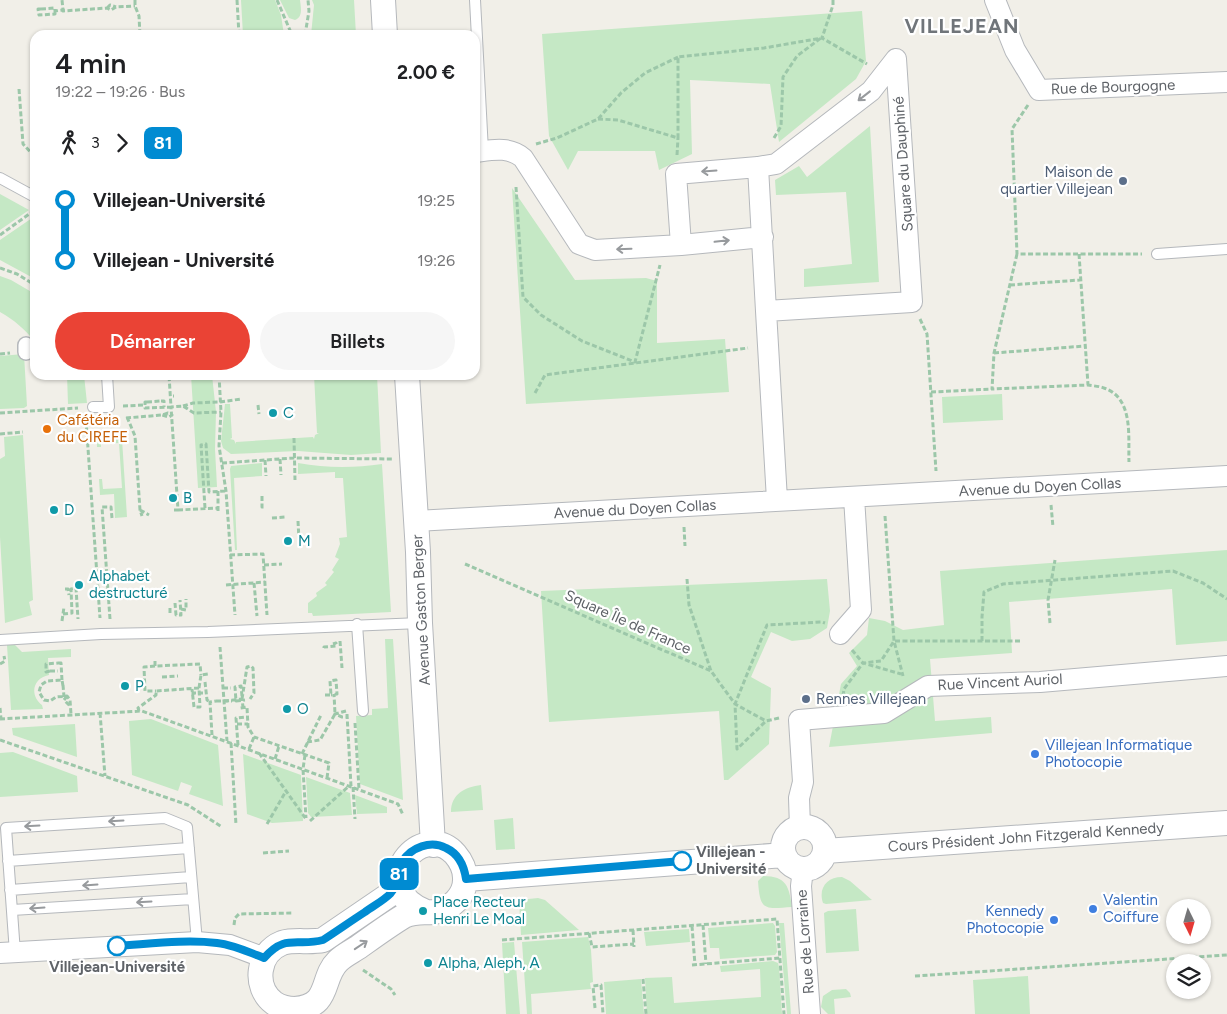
<!DOCTYPE html>
<html lang="fr">
<meta charset="utf-8">
<style>
body{margin:0;font-family:Figtree,sans-serif;background:#f6f6f6;color:#202124;height:100vh;display:flex;flex-direction:column;font-size:19px;white-space:nowrap}
*{box-sizing:border-box;margin:0}
p{font-size:16px;color:#757577}
.icon{flex:none;width:28px;height:28px;fill:none;stroke:currentColor;stroke-width:2;stroke-linecap:round;stroke-linejoin:round}
.map{position:relative;flex:1;overflow:hidden}
.sheet{position:absolute;left:30px;top:30px;width:450px;height:350px;display:flex;flex-direction:column;background:#fff;border-radius:15px;box-shadow:0 1px 4px #0004}
.sheet>*{flex:none}
.badge{padding:0 10px;border-radius:8px;font-size:18px;line-height:32px}
.needle{width:32px;rotate:175deg}
.tools{position:absolute;left:1166px;top:899px;display:grid;gap:10px}
.tools a{display:grid;place-items:center;width:45px;height:45px;border-radius:50%;background:#fff;box-shadow:0 1px 4px #0004;font-size:25px}
.map>.badge{position:absolute;translate:-50% -50%;box-shadow:0 0 0 2px #fff}
.legs{display:flex;align-items:center;gap:8px;height:55px;padding:0 25px;font-size:16px}
.legs p{margin-inline-start:auto}
.head{display:flex;align-items:center;justify-content:space-between;height:85px;padding:0 25px}
h1{font-size:28px;font-weight:600;line-height:38px}
.button{display:flex;gap:10px;margin-top:auto;padding:10px 25px}
.button a{flex:1;height:58px;border-radius:30px;background:#ea4335;color:#fff;font-size:20px;font-weight:600;line-height:58px;text-align:center}
.button a+a{background:#f6f6f6;color:#202124}
ul{padding:0 25px;list-style:none}
li{display:flex;align-items:center;gap:18px;height:60px;font-size:19px}
li i{display:grid;place-items:center;width:8px;height:100%;margin:0 6px;background:currentColor}
li i::after{content:'';width:12px;height:12px;margin:-6px;border:4px solid;border-radius:50%;background:#fff}
li p{margin-inline-start:auto}
li:first-child i{background:linear-gradient(#0000 50%,currentColor 0)}
li:last-child i{background:linear-gradient(currentColor 50%,#0000 0)}
.map>svg:first-child{display:block}
.green{fill:#c5e8c5}
.lines{fill:none;stroke-linecap:round;stroke-linejoin:round}
.service-casing{stroke:#b5b8bc;stroke-width:12}
.pedestrian-casing{stroke:#b5b8bc;stroke-width:18}
.minor-casing{stroke:#b5b8bc;stroke-width:22}
.tertiary-casing{stroke:#b5b8bc;stroke-width:26}
.path{stroke:#9cc7a9;stroke-width:3;stroke-dasharray:5 2.5;stroke-linecap:butt}
.service{stroke:#fff;stroke-width:10}
.pedestrian{stroke:#fff;stroke-width:15}
.minor{stroke:#fff;stroke-width:20}
.tertiary{stroke:#fff;stroke-width:24}
.path-bridge{stroke:#9cc7a9;stroke-width:3;stroke-dasharray:5 2.5;stroke-linecap:butt}
.oneway{stroke:#979a9d}
.line-1-casing{stroke:#fff;stroke-width:11}
.line-1{stroke:#008bd2;stroke-width:8}
.service-dot{fill:#5c6f8a;stroke:#fff;stroke-width:2}
.culture-dot{fill:#0f9aa8;stroke:#fff;stroke-width:2}
.food-dot{fill:#e8710a;stroke:#fff;stroke-width:2}
.shop-dot{fill:#3f7fe0;stroke:#fff;stroke-width:2}
.stop-1-dot{fill:#fff;stroke:#008bd2;stroke-width:2.5}
.labels{text-anchor:middle;dominant-baseline:central;stroke-width:4.5;stroke-linejoin:round;paint-order:stroke}
.street-label{font-size:15px;fill:#5f6368;stroke:#fff}
.service-label{font-size:15px;fill:#4e5e75;stroke:#fff;text-anchor:end}
.culture-label{font-size:15px;fill:#0d838f;stroke:#fff;text-anchor:start}
.food-label{font-size:15px;fill:#c56008;stroke:#fff;text-anchor:start}
.shop-label{font-size:15px;fill:#366cbe;stroke:#fff;text-anchor:start}
.stop-label{font-size:15px;font-weight:bold;fill:#5f6368;stroke:#fff;text-anchor:start}
.district-label{font-size:20px;font-weight:bold;letter-spacing:1px;fill:#70757a;stroke:#fff}
</style>
<div class="map">
<svg width="1227" height="1014" viewBox="0 0 1227 1014">
<rect width="100%" height="100%" fill="#f1efe8"/>
<!-- green -->
<path class="green" d="M 241,0 L 275,0 L 281,15 L 284,35 L 243,35 Z
M 280,0 L 300,0 C 301,8 303,17 295,20 L 289,18 Z
M 312,0 L 354,0 L 356,35 L 311,35 L 314,5 Z
M 862,11 L 866,61 L 856,79 L 779,142 L 770,84 L 690,80 L 692,154 L 659,170 L 655,151 L 578,151 L 568,170 L 549,136 L 542,34 Z
M 870,126 L 879,282 L 804,287 L 804,269 L 852,264 L 846,192 L 776,195 L 775,180 L 799,166 L 807,177 Z
M 512,188 L 575,280 L 646,278 L 657,281 L 657,343 L 725,339 L 729,392 L 526,404 Z
M 0,194 L 29,210 L 0,230 Z
M 35,216 L 35,279 L 0,260 L 0,240 Z
M 0,276 L 11,280 L 35,294 L 35,342 C 25,329 14,320 0,312 Z
M 24,354 L 27,406 L 24,408 L 0,409 L 0,356 Z
M 67,375 L 84,375 L 87,403 L 68,404 Z
M 191,375 L 212,375 L 216,412 L 215,449 L 217,487 L 198,488 Z
M 314,375 L 377,375 L 381,453 L 351,455 L 298,451 L 231,454 L 223,448 L 221,441 L 225,404 L 230,404 L 232,438 L 230,439 L 234,440 L 236,444 L 236,442 L 313,437 L 314,439 L 315,435 L 319,433 L 317,433 Z
M 1002,394 L 1003,420 L 943,423 L 942,397 Z
M 23,435 L 33,600 L 29,602 L 32,615 L 5,623 L 0,537 L 0,459 L 5,456 L 4,437 Z
M 122,439 L 127,517 L 115,518 L 114,494 L 100,495 L 99,479 L 102,479 L 103,489 L 122,488 L 119,443 L 101,444 L 101,447 L 97,447 L 97,440 Z
M 262,463 L 262,476 L 234,478 L 237,550 L 235,550 L 230,469 L 231,466 Z
M 298,463 C 326,468 354,468 382,464 L 391,612 L 313,616 L 312,613 L 308,613 L 308,603 L 317,596 L 316,593 L 327,585 L 325,583 L 334,572 L 332,570 L 339,559 L 335,557 L 340,544 L 339,538 L 347,537 L 343,478 L 335,478 L 335,472 L 298,474 Z
M 1227,550 L 1227,641 L 1176,645 L 1172,589 L 1009,602 L 1012,653 L 930,659 L 935,721 L 991,717 L 992,733 L 829,747 L 841,684 L 857,666 L 849,653 L 867,635 L 869,618 L 885,621 L 903,630 L 944,625 L 940,571 Z
M 827,579 L 830,611 L 827,628 L 810,639 L 792,641 L 771,632 L 751,677 L 771,688 L 769,744 L 728,780 L 724,780 L 719,711 L 549,722 L 541,591 Z
M 385,639 L 393,639 L 403,800 L 360,784 L 356,716 L 372,715 L 372,709 L 388,708 Z
M 14,644 L 22,652 L 71,649 L 71,657 L 48,658 L 49,675 C 33,678 29,695 42,705 L 43,709 L 11,710 L 7,645 Z
M 151,719 L 218,745 L 223,806 L 189,794 L 192,786 L 181,782 L 178,791 L 132,775 L 129,721 Z
M 75,724 L 77,757 L 13,735 L 12,728 Z
M 13,752 L 77,776 L 78,792 L 0,797 L 0,753 Z
M 243,754 L 301,775 L 303,821 L 272,823 L 247,814 Z
M 306,777 L 350,793 L 352,815 L 311,817 L 308,813 Z
M 481,785 L 483,810 L 451,812 C 451,794 465,787 481,785 Z
M 355,795 L 387,807 L 387,813 L 357,814 Z
M 513,818 L 515,849 L 496,850 L 494,820 Z
M 763,876 C 787,876 789,887 792,907 C 764,909 760,911 758,881 Z
M 842,877 L 850,881 L 872,900 L 826,904 L 823,903 C 818,888 827,877 842,877 Z
M 538,898 L 545,900 L 579,930 L 521,935 L 519,900 Z
M 856,909 L 859,951 L 826,953 L 824,913 L 828,911 Z
M 773,923 L 775,926 L 777,952 L 775,955 L 720,959 L 719,948 L 710,948 L 708,928 Z
M 779,923 L 784,923 L 791,1014 L 787,1014 Z
M 689,929 L 690,942 L 646,946 L 644,932 Z
M 588,937 L 591,950 L 593,982 L 590,983 L 591,989 L 531,994 L 532,1014 L 527,1014 L 522,942 Z
M 514,942 L 520,1014 L 506,1014 L 502,943 Z
M 773,961 L 778,963 L 779,967 L 782,1014 L 647,1014 L 645,978 L 672,977 L 674,1003 L 761,997 L 760,969 L 721,972 L 720,966 Z
M 1028,976 L 1030,1014 L 975,1014 L 973,980 Z
M 641,979 L 644,1014 L 606,1014 L 604,982 Z
M 846,989 L 850,993 L 851,997 L 834,999 L 835,1014 L 828,1014 L 821,1007 L 823,996 L 832,990 Z"/>
<g class="lines">
<!-- service casing -->
<g class="service-casing">
<path id="service" d="M 475,0 L 483,151
M 0,178 L 35,197
M 1157,254 L 1227,249
M 93,407 L 109,407 L 107,375
M 357,624 L 363,711
M 0,640 L 101,634 L 208,632 L 420,623
M 8,861 L 189,848
M 10,890 L 191,877
M 12,910 L 193,899
M 15,953 L 6,828 L 165,818 L 187,827 L 197,942"/>
</g>
<!-- pedestrian casing -->
<g class="pedestrian-casing">
<path id="pedestrian" d="M 26,345 L 26,352"/>
</g>
<!-- minor casing -->
<g class="minor-casing">
<path id="minor" d="M 995,0 L 1015,50 L 1039,90 L 1227,82
M 475,152 C 492,150 509,146 523,158 L 579,244 L 595,250 L 681,245 L 676,174 L 758,167 L 776,164 L 871,91 L 896,59
M 758,167 L 766,311
M 681,245 L 763,237
M 777,500 L 766,311 L 912,302 L 896,59
M 416,521 L 1227,476
M 840,634 L 861,610 L 854,497
M 800,827 L 799,798 L 803,782 L 799,720 L 884,713 L 928,686 L 1040,682 L 1227,666
M 803,869 L 801,886 L 810,1014
M 0,953 L 197,942 L 230,945 L 265,958"/>
</g>
<!-- tertiary casing -->
<g class="tertiary-casing">
<path id="tertiary" d="M 383,0 L 385,35
M 407,375 L 418,552 L 420,623 L 433,845
M783 848a21 21 0 1 1 42 0a21 21 0 1 1-42 0Z
M 825,851 L 1227,823
M 466,879 L 784,855
M 398,880 L 389,895 L 323,940 C 309,943 295,939 282,943 C 257,953 253,987 274,1003 C 280,1007 288,1009 295,1009 C 332,1006 320,978 338,961 C 344,955 353,951 360,946 C 374,936 389,925 404,916 C 416,911 422,913 434,912 C 451,910 466,895 465,878 C 465,869 461,861 455,854 C 422,818 365,886 424,911"/>
</g>
<!-- path -->
<path class="path" d="M 135,0 L 135,6 L 139,16 L 140,35
M 237,0 L 239,35
M 277,0 L 292,35
M 833,0 L 833,5 L 822,38 L 867,64
M 63,8 L 63,11 L 107,8 L 111,10 L 116,7 L 135,6
M 107,8 L 110,5 L 116,7
M 41,9 L 55,8 L 55,11 L 63,10 L 62,0
M 41,9 L 38,9 L 39,15 L 55,14 L 55,11
M 305,35 L 309,11 L 308,0
M 19,89 L 23,144 L 35,157
M 1028,105 L 1012,129 L 1017,254 L 1142,254
M 598,119 L 618,120 L 678,138 L 678,57 L 764,48 L 822,38
M 774,138 L 781,126 L 783,77 L 797,56 L 821,38
M 536,144 L 557,138 L 598,119 L 621,93 L 645,73 L 678,57
M 677,155 L 678,138
M 516,187 L 523,297 L 541,315 L 582,341 L 635,362 L 660,265
M 0,235 L 32,212
M 1017,254 L 994,353 L 992,389 L 1088,385 C 1093,386 1099,386 1104,388 C 1134,398 1128,437 1129,462
M 1079,254 L 1088,385
M 0,268 L 17,274 L 35,285
M 1010,285 L 1080,280
M 920,319 L 927,334 L 936,471
M 994,353 L 1085,346
M 0,354 L 10,353
M 173,375 L 173,378
M 219,375 L 221,412 L 219,446 L 226,491 L 235,615
M 931,392 L 992,389
M 535,393 L 545,375 L 748,348
M 173,396 L 174,396
M 161,401 L 164,401 L 164,407
M 147,402 L 145,402 L 145,408 L 171,407 L 169,375
M 147,402 L 161,401
M 258,405 L 259,414
M 123,406 L 145,405
M 183,406 L 193,403 L 220,402 L 241,399
M 0,413 L 78,408
M 127,417 L 135,436 L 140,510 L 142,516
M 126,418 L 162,415 L 168,413 L 172,415 L 169,417 L 162,415
M 86,420 L 100,618
M 0,434 L 23,432
M 294,438 L 295,480
M 280,459 L 281,475
M 265,460 L 266,476
M 222,463 L 294,458 L 392,459
M 262,496 L 262,507 L 264,507
M 1051,505 L 1053,527
M 205,508 L 201,445 L 206,444 L 209,492 L 226,491
M 140,510 L 149,515
M 174,510 L 178,510 L 171,407 L 183,406 L 194,413 L 221,412
M 178,510 L 218,508
M 218,511 L 218,491
M 885,516 L 894,641 L 903,676
M 272,518 L 286,517
M 298,521 L 299,540
M 684,527 L 685,546
M 230,555 L 263,554 L 267,615
M 465,564 L 711,671 L 735,704 L 766,721
M 264,565 L 282,564
M 687,579 L 689,605 L 711,671
M 254,583 L 257,616
M 226,585 L 265,582
M 65,589 L 68,589 L 69,595
M 98,593 L 112,591
M 175,603 L 176,615 L 181,615 L 180,600
M 170,608 L 170,613
M 181,609 L 186,610 L 186,599
M 63,614 L 72,613 L 71,589 L 76,588 L 78,619
M 110,619 L 102,507 L 111,507 L 112,518
M 62,621 L 64,607
M 1050,623 L 1048,600 L 1055,560
M 340,641 L 342,668
M 982,641 L 982,617 L 984,592 L 1003,584 L 1173,571 L 1203,583 L 1227,599
M 220,647 L 227,741
M 324,648 L 324,647 L 336,646 L 336,643 L 333,644
M 852,650 L 863,663 L 881,661 L 894,641 L 1022,641
M 155,661 L 155,666 L 200,664 L 201,675
M 58,663 L 61,663 L 62,680
M 0,664 L 5,661 L 4,656
M 155,666 L 144,667 L 145,691 L 156,691
M 50,671 L 46,672 L 46,664 L 58,663
M 50,671 L 58,671
M 162,677 L 178,676
M 205,682 L 207,700 L 210,702
M 63,685 L 64,697
M 63,686 L 62,680 L 47,681 L 41,685 L 39,692 L 44,700 L 50,701 L 56,697 L 67,696 L 70,700 L 71,714
M 199,688 L 201,675 L 208,674
M 223,688 L 231,688
M 193,695 L 193,693 L 203,693
M 325,695 L 331,695 L 330,681 L 336,680 L 337,694 L 331,695
M 67,696 L 64,700 L 70,706
M 242,696 L 241,686 L 235,687 L 236,701 L 245,700
M 843,696 L 844,689 L 863,663 L 901,674
M 242,699 L 247,667 L 251,666 L 253,668 L 254,693 L 250,699
M 224,701 L 242,699 L 243,707 L 240,708 L 247,707 L 248,727 L 254,737 L 329,763 L 327,778
M 0,708 L 1,719
M 139,711 L 138,708 L 156,695 L 156,691 L 199,688 L 200,707 L 194,707 L 192,689
M 346,711 L 335,714 L 342,717 L 347,717
M 100,713 L 105,776
M 347,714 L 351,786
M 779,718 L 766,721 L 737,749 L 735,704 L 767,625 L 822,622 L 825,623
M 0,719 L 142,711 L 398,804 L 403,815
M 355,723 L 359,789
M 237,724 L 248,724
M 212,735 L 210,702 L 216,701
M 0,740 L 188,805 L 222,827
M 307,742 L 320,740 L 335,714 L 334,694
M 231,743 L 236,825
M 238,745 L 236,718 L 247,717
M 249,749 L 254,737
M 259,753 L 306,819
M 302,754 L 321,715
M 305,755 L 303,769 L 306,818
M 275,759 L 279,746
M 353,787 L 355,819
M 310,821 L 349,786
M 267,824 L 286,791
M 263,853 L 289,851
M 234,925 L 235,918 L 239,914 L 293,913
M 703,925 L 706,964
M 692,926 L 695,965
M 633,930 L 634,947
M 589,933 L 592,947 L 634,944
M 502,940 L 777,919 L 784,1014
M 692,965 L 780,958
M 363,970 L 391,989 L 395,995
M 915,976 L 1227,955
M 643,979 L 646,1014
M 595,1008 L 593,986 L 601,985 L 603,1014"/>
<!-- service -->
<use href="#service" class="service"/>
<!-- pedestrian -->
<use href="#pedestrian" class="pedestrian"/>
<!-- minor -->
<use href="#minor" class="minor"/>
<!-- tertiary -->
<use href="#tertiary" class="tertiary"/>
<!-- path-bridge -->
<path class="path-bridge" d="M 216,701 L 232,701"/>
</g>
<!-- one-way arrows -->
<defs><path id="oneway-shaft" d="M-6 0H5M1.5-3L5.5 0L1.5 3" fill="none" stroke-width="1.6" stroke-linecap="round" stroke-linejoin="round" transform="scale(1.25)"/></defs>
<g class="oneway">
<use href="#oneway-shaft" transform="translate(864 96) rotate(142)"/>
<use href="#oneway-shaft" transform="translate(709 171) rotate(176)"/>
<use href="#oneway-shaft" transform="translate(722 241) rotate(-6)"/>
<use href="#oneway-shaft" transform="translate(624 249) rotate(178)"/>
<use href="#oneway-shaft" transform="translate(116 821) rotate(177)"/>
<use href="#oneway-shaft" transform="translate(32 826) rotate(177)"/>
<use href="#oneway-shaft" transform="translate(90 885) rotate(176)"/>
<use href="#oneway-shaft" transform="translate(144 902) rotate(177)"/>
<use href="#oneway-shaft" transform="translate(37 908) rotate(176)"/>
<use href="#oneway-shaft" transform="translate(361 945) rotate(-34)"/>
</g>
<g class="lines">
<!-- line-1 casing -->
<g class="line-1-casing">
<path id="line-1" d="M 117,946 C 149,944 185,939 217,943 C 234,945 249,952 264,958 C 286,933 297,947 323,940 C 337,931 351,921 365,912 C 373,906 383,901 390,894 C 399,884 397,872 402,862 C 411,847 431,840 446,848 C 459,854 464,865 466,879 L 682,861"/>
</g>
<!-- line-1 -->
<use href="#line-1" class="line-1"/>
</g>
<!-- markers -->
<g class="service-dot">
<circle cx="1123" cy="181" r="5"/>
<circle cx="806" cy="699" r="5"/>
</g>
<g class="culture-dot">
<circle cx="273" cy="413" r="5"/>
<circle cx="173" cy="498" r="5"/>
<circle cx="54" cy="510" r="5"/>
<circle cx="288" cy="541" r="5"/>
<circle cx="79" cy="585" r="5"/>
<circle cx="125" cy="686" r="5"/>
<circle cx="287" cy="709" r="5"/>
<circle cx="423" cy="911" r="5"/>
<circle cx="428" cy="963" r="5"/>
</g>
<circle class="food-dot" cx="47" cy="429" r="5"/>
<g class="shop-dot">
<circle cx="1035" cy="754" r="5"/>
<circle cx="1093" cy="909" r="5"/>
<circle cx="1054" cy="920" r="5"/>
</g>
<g class="stop-1-dot">
<circle cx="682" cy="861" r="9"/>
<circle cx="117" cy="946" r="9"/>
</g>
<g class="labels">
<!-- street labels -->
<g class="street-label">
<text transform="translate(1113 87) rotate(-2)">Rue de Bourgogne</text>
<text transform="translate(903 164) rotate(-94)">Square du Dauphiné</text>
<text transform="translate(1040 487) rotate(-3)">Avenue du Doyen Collas</text>
<text transform="translate(635 509) rotate(-3)">Avenue du Doyen Collas</text>
<text transform="translate(421 610) rotate(-93)">Avenue Gaston Berger</text>
<text transform="translate(628 622) rotate(24)">Square Île de France</text>
<text transform="translate(1000 682) rotate(-3)">Rue Vincent Auriol</text>
<text transform="translate(1026 837) rotate(-4)">Cours Président John Fitzgerald Kennedy</text>
<text transform="translate(805 942) rotate(-94)">Rue de Lorraine</text>
</g>
<!-- service labels -->
<g class="service-label">
<text x="1113" y="172">Maison de<tspan x="1113" dy="17">quartier Villejean</tspan></text>
<text x="816" y="699" text-anchor="start">Rennes Villejean</text>
</g>
<!-- culture labels -->
<g class="culture-label">
<text x="283" y="413">C</text>
<text x="183" y="498">B</text>
<text x="64" y="510">D</text>
<text x="298" y="541">M</text>
<text x="89" y="576">Alphabet<tspan x="89" dy="17">destructuré</tspan></text>
<text x="135" y="686">P</text>
<text x="297" y="709">O</text>
<text x="433" y="902">Place Recteur<tspan x="433" dy="17">Henri Le Moal</tspan></text>
<text x="438" y="963">Alpha, Aleph, A</text>
</g>
<!-- food labels -->
<g class="food-label">
<text x="57" y="420">Cafétéria<tspan x="57" dy="17">du CIREFE</tspan></text>
</g>
<!-- shop labels -->
<g class="shop-label">
<text x="1045" y="745">Villejean Informatique<tspan x="1045" dy="17">Photocopie</tspan></text>
<text x="1103" y="900">Valentin<tspan x="1103" dy="17">Coiffure</tspan></text>
<text x="1044" y="911" text-anchor="end">Kennedy<tspan x="1044" dy="17">Photocopie</tspan></text>
</g>
<!-- stop labels -->
<g class="stop-label">
<text x="696" y="852">Villejean -<tspan x="696" dy="17">Université</tspan></text>
<text x="117" y="967" text-anchor="middle">Villejean-Université</text>
</g>
<!-- district labels -->
<g class="district-label">
<text x="962" y="26">VILLEJEAN</text>
</g>
</g>
</svg>
<div class="tools">
<a><svg class="needle" viewBox="-14 -14 28 28"><path d="M0-13l5 13h-10z" fill="#e53935"/><path d="M0 13l5-13h-10z" fill="#757577"/></svg></a>
<a><svg class="icon" aria-label="layers" viewBox="0 0 24 24"><path d="M12 4l9 5-9 5-9-5zM3 14l9 5 9-5"/></svg></a>
</div>
<b class="badge" style="left:399px;top:874px;background:#008bd2;color:#fff">81</b>
<section class="sheet">
<div class="head"><div><h1>4 min</h1><p>19:22 – 19:26 · Bus</p></div><b>2.00 €</b></div>
<div class="legs"><svg class="icon" aria-label="walk" viewBox="0 0 24 24"><circle cx="13" cy="4" r="2"/><path d="M13 8l-2 6 4 7M11 14l-3 7M7 12l3-4h3l4 4"/></svg>3<svg class="icon" aria-label="forward" viewBox="0 0 24 24"><path d="M9 5l7 7-7 7"/></svg><b class="badge" style="background:#008bd2;color:#fff">81</b></div>
<ul>
<li><i style="color:#008bd2"></i><b>Villejean-Université</b><p>19:25</p></li>
<li><i style="color:#008bd2"></i><b>Villejean - Université</b><p>19:26</p></li>
</ul>
<div class="button"><a>Démarrer</a><a>Billets</a></div>
</section>
</div>
